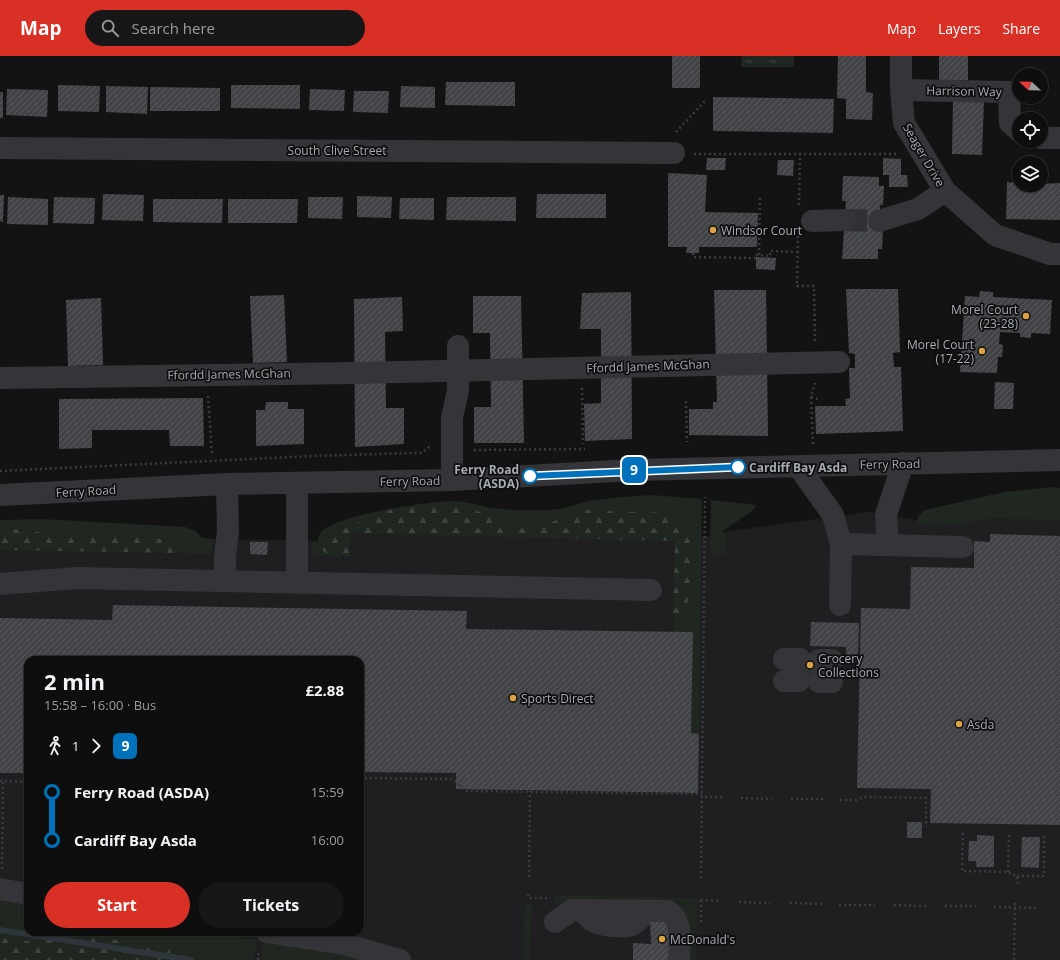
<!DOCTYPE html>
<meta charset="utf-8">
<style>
body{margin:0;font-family:"Open Sans",sans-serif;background:#171718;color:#f1f3f6;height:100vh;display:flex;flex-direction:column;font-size:15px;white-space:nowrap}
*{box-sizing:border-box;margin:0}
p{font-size:13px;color:#9b9c9e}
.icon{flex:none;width:22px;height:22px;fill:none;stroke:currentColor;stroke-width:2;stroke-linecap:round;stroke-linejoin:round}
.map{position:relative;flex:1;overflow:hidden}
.details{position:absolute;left:24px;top:600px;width:340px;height:280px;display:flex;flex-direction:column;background:#0e0e0f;border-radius:12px;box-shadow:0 1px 3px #0004,0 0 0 1px #2e2e2f}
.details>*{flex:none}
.badge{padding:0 8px;border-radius:6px;font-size:14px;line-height:26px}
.needle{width:26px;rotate:292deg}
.tools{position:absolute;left:1012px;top:12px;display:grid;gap:8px}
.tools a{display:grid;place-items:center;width:36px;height:36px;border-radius:50%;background:#0e0e0f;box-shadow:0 1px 3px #0004,0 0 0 1px #2e2e2f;font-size:20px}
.map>.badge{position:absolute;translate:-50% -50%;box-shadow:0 0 0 2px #fff}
.legs{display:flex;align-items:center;gap:6px;height:44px;padding:0 20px;font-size:13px}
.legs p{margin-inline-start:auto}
.headline{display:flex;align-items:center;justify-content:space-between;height:68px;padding:0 20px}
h1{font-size:22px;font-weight:700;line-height:30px}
.action{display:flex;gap:8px;margin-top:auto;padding:8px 20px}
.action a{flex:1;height:46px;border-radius:24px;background:#d93025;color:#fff;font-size:16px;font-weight:700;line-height:46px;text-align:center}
.action a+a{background:#171718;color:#f1f3f6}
ul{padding:0 20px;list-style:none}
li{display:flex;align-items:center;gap:14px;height:48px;font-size:15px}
li i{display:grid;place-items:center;width:6px;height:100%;margin:0 5px;background:currentColor}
li i::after{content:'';width:10px;height:10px;margin:-5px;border:3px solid;border-radius:50%;background:#0e0e0f}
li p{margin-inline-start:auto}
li:first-child i{background:linear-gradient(#0000 50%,currentColor 0)}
li:last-child i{background:linear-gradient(currentColor 50%,#0000 0)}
header{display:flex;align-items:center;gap:24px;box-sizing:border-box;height:56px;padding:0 20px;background:#d93025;color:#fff}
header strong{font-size:19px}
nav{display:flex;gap:22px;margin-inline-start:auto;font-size:14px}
.search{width:280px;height:36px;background:#171718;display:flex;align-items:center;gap:10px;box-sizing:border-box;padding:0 14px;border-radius:22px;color:#9b9c9e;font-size:15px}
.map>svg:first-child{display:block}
.built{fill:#1f1f21}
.grass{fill:#202620}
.forest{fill:url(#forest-firs)}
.park{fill:url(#park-tufts)}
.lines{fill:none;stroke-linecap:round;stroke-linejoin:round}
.stream{stroke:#2e363c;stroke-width:6}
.building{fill:url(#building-hatch)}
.minor-tunnel{stroke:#303134;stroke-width:22;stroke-dasharray:22 11;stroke-linecap:butt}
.path{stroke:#3b3c40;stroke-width:2.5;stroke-dasharray:2 3;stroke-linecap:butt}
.minor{stroke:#353539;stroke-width:22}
.line-1-casing{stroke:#fff;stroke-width:9}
.line-1{stroke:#0072bc;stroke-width:6}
.poi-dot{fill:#dba344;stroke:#0e0e0f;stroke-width:1.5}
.stop-1-dot{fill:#fff;stroke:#0072bc;stroke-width:2}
.labels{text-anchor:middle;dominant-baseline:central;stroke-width:3.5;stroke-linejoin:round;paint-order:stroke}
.street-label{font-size:12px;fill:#a6abb3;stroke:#0e0e0f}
.poi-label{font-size:12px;fill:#a6abb3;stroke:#0e0e0f;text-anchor:start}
.stop-label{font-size:12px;font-weight:bold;fill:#a6abb3;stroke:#0e0e0f;text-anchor:start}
</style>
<header>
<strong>Map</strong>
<div class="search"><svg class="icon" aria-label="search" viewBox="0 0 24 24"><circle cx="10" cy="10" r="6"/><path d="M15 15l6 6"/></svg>Search here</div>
<nav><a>Map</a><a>Layers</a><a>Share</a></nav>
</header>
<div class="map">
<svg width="1060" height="904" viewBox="0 0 1060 904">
<defs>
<pattern id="forest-firs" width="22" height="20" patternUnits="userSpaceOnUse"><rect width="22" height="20" fill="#202620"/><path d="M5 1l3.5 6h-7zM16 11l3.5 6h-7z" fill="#3d433e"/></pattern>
<pattern id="park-tufts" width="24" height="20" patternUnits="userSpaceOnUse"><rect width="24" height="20" fill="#202620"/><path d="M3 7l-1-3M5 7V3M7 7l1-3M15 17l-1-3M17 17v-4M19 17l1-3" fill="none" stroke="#3d433e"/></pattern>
<pattern id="building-hatch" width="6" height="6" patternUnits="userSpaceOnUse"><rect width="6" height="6" fill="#424347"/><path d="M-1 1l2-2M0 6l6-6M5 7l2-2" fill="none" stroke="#5a5b5f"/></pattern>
</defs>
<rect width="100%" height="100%" fill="#131314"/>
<!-- built -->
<path class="built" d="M 868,456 L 916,464 L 956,465 L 991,460 L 1060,462 L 1060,904 L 228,904 L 71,876 L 360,876 L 360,604 L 28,604 L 28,870 L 0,866 L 0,479 L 328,485 L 349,475 L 710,480 L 716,477 Z"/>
<!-- grass -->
<path class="grass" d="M 1052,431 L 1060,432 L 1060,464 L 993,462 L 958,469 L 917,468 L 918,460 L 925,454 L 1004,436 Z
M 652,439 L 702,443 L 699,678 L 691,677 L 693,576 L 673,576 L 678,489 L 674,473 L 518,473 L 383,455 L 370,463 L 326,477 L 321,493 L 331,501 L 313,500 L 312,485 L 318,486 C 318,483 319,479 320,477 C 333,459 431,445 454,445 C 467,445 480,450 493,452 C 511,454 530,455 548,454 C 562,454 575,448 589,445 C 610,442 631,440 652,439 Z
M 711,444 L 757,449 L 752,455 L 723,475 L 726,481 L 726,499 L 710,499 Z
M 42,463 L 185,471 L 196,475 L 202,482 L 212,483 L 212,499 L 180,497 L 177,484 L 61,479 L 0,471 L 0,464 Z
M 555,839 L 698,842 L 696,904 L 684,904 L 667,849 L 555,847 Z
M 0,843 L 28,848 L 28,876 L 207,876 L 257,884 L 253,904 L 0,904 Z
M 525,847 L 532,847 L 530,904 L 523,904 Z
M 264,885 L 346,899 L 365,904 L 261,904 Z"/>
<!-- forest -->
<path class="forest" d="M 465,449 L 503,467 L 535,471 L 550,467 L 579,454 L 669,457 C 677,463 685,470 690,479 C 697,493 693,557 677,562 L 673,558 L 675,485 L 351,477 L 350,501 C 334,501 325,503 318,486 L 326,477 L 369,463 L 383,455 L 413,450 Z
M 0,471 L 61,479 L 171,483 L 177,484 L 180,497 L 0,494 Z
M 42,876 L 71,876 L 169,893 L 173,904 L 0,904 L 0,882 L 37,886 Z"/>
<!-- park -->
<path class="park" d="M 742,0 L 794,0 L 794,11 L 741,11 Z"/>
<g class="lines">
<!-- stream -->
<path class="stream" d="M 0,874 L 191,904"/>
</g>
<!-- building -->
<path class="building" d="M 672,0 L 700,0 L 700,32 L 672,32 Z
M 838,0 L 866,0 L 866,36 L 873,37 L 872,64 L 846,63 L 846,43 L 837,42 Z
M 939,0 L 968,0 L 968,24 L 939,24 Z
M 446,26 L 515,26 L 515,50 L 445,49 Z
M 58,29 L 100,30 L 99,56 L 58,55 Z
M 231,29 L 300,29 L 300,53 L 231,52 Z
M 106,30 L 148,31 L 147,58 L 106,56 Z
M 401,30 L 435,31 L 435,52 L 400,51 Z
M 150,31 L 220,32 L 220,55 L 150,55 Z
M 7,33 L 48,34 L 47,61 L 6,59 Z
M 310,33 L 345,34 L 344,55 L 309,54 Z
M 354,35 L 389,35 L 388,57 L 353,56 Z
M 0,36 L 3,36 L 3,62 L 0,62 Z
M 713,41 L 834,43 L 833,77 L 713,75 Z
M 953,44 L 984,44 L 982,99 L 952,98 Z
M 707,102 L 726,102 L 725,114 L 706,114 Z
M 883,102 L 901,103 L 901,119 L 907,119 L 908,131 L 889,131 L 889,119 L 883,119 Z
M 778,104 L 794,104 L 793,120 L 777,119 Z
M 668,117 L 707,119 L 705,156 L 758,157 L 757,191 L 699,191 L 699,197 L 686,197 L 687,191 L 668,191 Z
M 843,120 L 879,121 L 879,130 L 884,130 L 883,149 L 880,149 L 879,174 L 883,174 L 882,193 L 878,193 L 878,203 L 842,203 L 846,145 L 842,145 Z
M 1007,126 L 1019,127 L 1019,129 L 1060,127 L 1060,164 L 1006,163 Z
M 103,138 L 144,139 L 143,165 L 102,164 Z
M 537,138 L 606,138 L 606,162 L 536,162 Z
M 0,139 L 4,139 L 3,166 L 0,165 Z
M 357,140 L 392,141 L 391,162 L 357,161 Z
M 8,141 L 48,143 L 48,169 L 7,168 Z
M 54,141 L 95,142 L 94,168 L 53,167 Z
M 308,141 L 343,141 L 342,163 L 308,162 Z
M 447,141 L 516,141 L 516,165 L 446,164 Z
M 400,142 L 434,142 L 434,164 L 399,163 Z
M 153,143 L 223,143 L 222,167 L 153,166 Z
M 228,143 L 298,143 L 297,167 L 228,167 Z
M 756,201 L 776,202 L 775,214 L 756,213 Z
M 846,233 L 898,233 L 900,296 L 893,297 L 894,311 L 901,311 L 903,375 L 816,378 L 815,350 L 846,350 L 845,343 L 850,342 L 849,312 L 855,312 L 855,298 L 849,297 Z
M 714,234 L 766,234 L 768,380 L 689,379 L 689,353 L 713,353 L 713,346 L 717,346 Z
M 980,235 L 993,236 L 993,241 L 1052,244 L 1050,278 L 1031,277 L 1031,282 L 1020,281 L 1020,277 L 1000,276 L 999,288 L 1003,289 L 1002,301 L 998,301 L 997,317 L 960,316 L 965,240 L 979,241 Z
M 631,236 L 632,383 L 585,385 L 584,348 L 601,347 L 601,273 L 580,273 L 582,237 Z
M 284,239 L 287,306 L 253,307 L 250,240 Z
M 473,240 L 521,240 L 524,387 L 474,387 L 474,351 L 491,351 L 490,277 L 473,277 Z
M 402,241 L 403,275 L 385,276 L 386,352 L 404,352 L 404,388 L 355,391 L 354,243 Z
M 101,242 L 103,309 L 68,310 L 66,244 Z
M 995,326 L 1014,327 L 1013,353 L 994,353 Z
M 203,342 L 204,390 L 170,390 L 169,374 L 92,374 L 92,392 L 59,393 L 59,343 Z
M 266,346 L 288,346 L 288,353 L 304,353 L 304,388 L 256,390 L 256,354 L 265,354 Z
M 990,478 L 1060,480 L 1060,769 L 930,767 L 931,733 L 857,732 L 861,552 L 910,553 L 911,511 L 974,512 L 974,485 L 990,486 Z
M 250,486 L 268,486 L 267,499 L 250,498 Z
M 113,549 L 467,555 L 466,573 L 693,576 L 691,677 L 699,678 L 698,737 L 456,733 L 456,717 L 360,716 L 360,604 L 28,604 L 28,717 L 0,717 L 0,562 L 112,564 Z
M 811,566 L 859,567 L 858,603 L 846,603 L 846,591 L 810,590 Z
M 907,766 L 922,766 L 922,782 L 907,782 Z
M 977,779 L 994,780 L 994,811 L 976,811 L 976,805 L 968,805 L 969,785 L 977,785 Z
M 1022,781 L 1040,781 L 1039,812 L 1021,811 Z
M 650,863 L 667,864 L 673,869 L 672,904 L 633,904 L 633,887 L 651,888 Z"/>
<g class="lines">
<!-- minor-tunnel -->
<path class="minor-tunnel" d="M 845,164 L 879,165
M 800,614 L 819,615"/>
<!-- path -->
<path class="path" d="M 676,76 L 706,44
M 694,98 L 897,98
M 799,149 L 800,98
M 798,180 L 797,230 L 814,230 L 815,286
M 693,197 L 693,201 L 755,202 L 755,199 L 770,200 L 770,195 L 798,196
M 759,199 L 760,141
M 582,332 L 583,388
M 208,340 L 212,399
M 811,341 L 818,343
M 686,345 L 687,386
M 813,388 L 811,341 L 815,327
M 474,394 L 585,393
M 0,415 L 313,400 L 413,397 L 422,397 L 430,390
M 360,722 L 452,723 L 467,735 L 699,738 L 706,741 L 722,741
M 0,725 L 28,726
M 741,742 L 772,743
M 791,743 L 823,743
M 840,744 L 856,744 L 864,741 L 926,742 L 926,771
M 963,777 L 962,815 L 1008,816 L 1017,820 L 1018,828
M 2,813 L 3,725
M 1008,816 L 1009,777
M 1017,820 L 1044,820 L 1044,777
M 529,821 L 530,735
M 701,822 L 705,441
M 528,838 L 529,842 L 550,842
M 701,844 L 721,845
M 739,846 L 770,847
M 790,847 L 822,848
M 839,849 L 875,849
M 894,849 L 926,850
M 945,850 L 976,850
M 994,851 L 1038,852
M 701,866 L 701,841
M 258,904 L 259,895
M 1014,904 L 1015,847"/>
<!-- minor -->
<path class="minor" d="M 901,0 L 901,34 L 904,67 L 945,135 L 995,179 L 1050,198 L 1060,198
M 901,34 L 1009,36 L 1010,67 L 1019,75
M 1041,82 L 1060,82
M 0,92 L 674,97
M 812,165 L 845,164
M 879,165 L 918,153 L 945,135
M 0,322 L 354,317 L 839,306
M 798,410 L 833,459 L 841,488
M 452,424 L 452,362 L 458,334 L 458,290
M 0,439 L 227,428 L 452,424 L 633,414 L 1060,404
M 888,489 L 886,459 L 903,407
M 225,525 L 225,500 L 228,476 L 227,428
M 297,526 L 297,427
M 0,528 L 77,522 L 651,534
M 840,549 L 841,488 L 963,491
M 784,603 L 800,603
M 819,604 L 832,604
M 784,625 L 799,625
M 819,626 L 832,626
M 0,833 L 28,838
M 583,854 C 586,857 588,862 591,864 C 599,870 623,872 632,869 C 638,866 641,861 645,856
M 555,866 L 572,854 L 668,855 C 684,866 679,887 679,904
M 267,876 L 344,888 L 400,904"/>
</g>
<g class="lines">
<!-- line-1 casing -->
<g class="line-1-casing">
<path id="line-1" d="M 530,420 L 738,411"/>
</g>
<!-- line-1 -->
<use href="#line-1" class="line-1"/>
</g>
<!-- markers -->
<g class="poi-dot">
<circle cx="713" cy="174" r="4"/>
<circle cx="1026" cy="260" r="4"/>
<circle cx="982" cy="295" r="4"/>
<circle cx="810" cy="609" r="4"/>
<circle cx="513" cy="642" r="4"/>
<circle cx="959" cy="668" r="4"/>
<circle cx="662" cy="883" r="4"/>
</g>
<g class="stop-1-dot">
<circle cx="738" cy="411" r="7"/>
<circle cx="530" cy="420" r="7"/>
</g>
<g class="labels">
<!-- street labels -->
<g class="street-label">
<text transform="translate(964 35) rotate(1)">Harrison Way</text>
<text x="337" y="94">South Clive Street</text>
<text transform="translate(924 99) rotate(60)">Seager Drive</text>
<text transform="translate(648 310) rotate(-2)">Ffordd James McGhan</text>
<text transform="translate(229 318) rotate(-1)">Ffordd James McGhan</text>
<text transform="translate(890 408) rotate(-1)">Ferry Road</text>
<text transform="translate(410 425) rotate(-1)">Ferry Road</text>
<text transform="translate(86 435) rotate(-3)">Ferry Road</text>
</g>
<!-- poi labels -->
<g class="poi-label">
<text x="721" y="174">Windsor Court</text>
<text x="1018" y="253" text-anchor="end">Morel Court<tspan x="1018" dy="14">(23-28)</tspan></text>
<text x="974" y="288" text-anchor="end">Morel Court<tspan x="974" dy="14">(17-22)</tspan></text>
<text x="818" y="602">Grocery<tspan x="818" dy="14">Collections</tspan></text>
<text x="521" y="642">Sports Direct</text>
<text x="967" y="668">Asda</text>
<text x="670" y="883">McDonald's</text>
</g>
<!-- stop labels -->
<g class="stop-label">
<text x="749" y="411">Cardiff Bay Asda</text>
<text x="519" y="413" text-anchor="end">Ferry Road<tspan x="519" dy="14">(ASDA)</tspan></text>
</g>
</g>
</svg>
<div class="tools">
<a><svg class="needle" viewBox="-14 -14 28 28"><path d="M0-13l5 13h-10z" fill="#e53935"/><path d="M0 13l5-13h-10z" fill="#9b9c9e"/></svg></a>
<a><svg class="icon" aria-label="locate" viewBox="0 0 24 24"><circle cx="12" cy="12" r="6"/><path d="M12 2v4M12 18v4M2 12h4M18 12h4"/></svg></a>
<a><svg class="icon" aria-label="layers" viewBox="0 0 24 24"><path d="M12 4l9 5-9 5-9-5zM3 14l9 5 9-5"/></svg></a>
</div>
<b class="badge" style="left:634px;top:414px;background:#0072bc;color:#fff">9</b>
<section class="details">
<div class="headline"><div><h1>2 min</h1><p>15:58 – 16:00 · Bus</p></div><b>£2.88</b></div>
<div class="legs"><svg class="icon" aria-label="walk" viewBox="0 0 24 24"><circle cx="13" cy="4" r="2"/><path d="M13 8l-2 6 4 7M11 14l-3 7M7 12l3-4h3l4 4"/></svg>1<svg class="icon" aria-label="forward" viewBox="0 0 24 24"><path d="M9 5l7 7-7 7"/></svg><b class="badge" style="background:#0072bc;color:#fff">9</b></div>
<ul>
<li><i style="color:#0072bc"></i><b>Ferry Road (ASDA)</b><p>15:59</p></li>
<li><i style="color:#0072bc"></i><b>Cardiff Bay Asda</b><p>16:00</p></li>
</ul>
<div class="action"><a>Start</a><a>Tickets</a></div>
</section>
</div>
